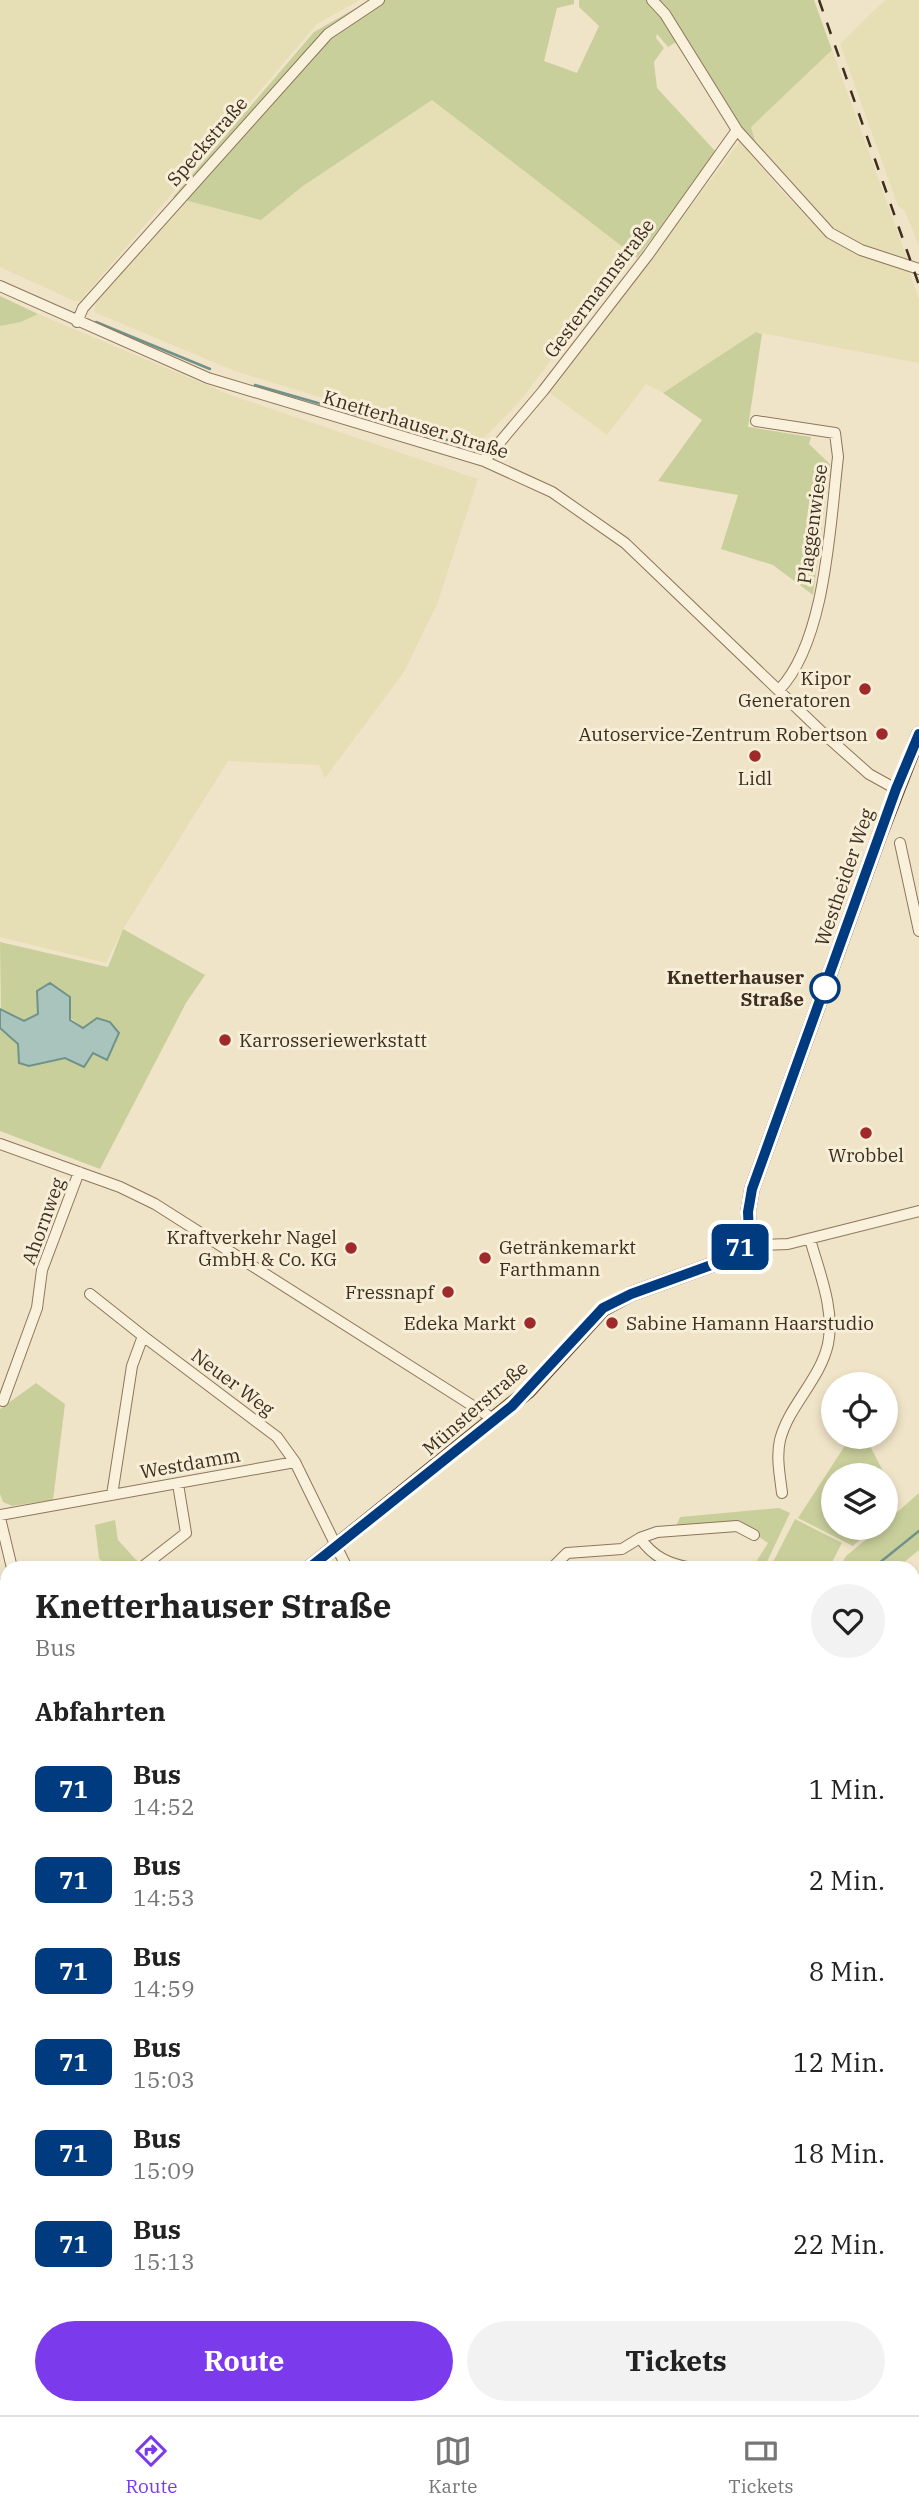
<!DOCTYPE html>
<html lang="de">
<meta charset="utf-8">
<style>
body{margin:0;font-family:"IBM Plex Serif",serif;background:#f2f2f2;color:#222;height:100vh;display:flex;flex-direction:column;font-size:26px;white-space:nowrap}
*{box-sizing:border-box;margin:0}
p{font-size:23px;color:#767676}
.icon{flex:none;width:38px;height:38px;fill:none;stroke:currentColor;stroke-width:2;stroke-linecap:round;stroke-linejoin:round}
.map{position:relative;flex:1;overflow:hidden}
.sheet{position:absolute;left:0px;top:1561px;width:920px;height:854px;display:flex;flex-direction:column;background:#fff;border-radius:21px 21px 0 0;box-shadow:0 4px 10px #0003}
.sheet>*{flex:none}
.badge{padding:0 14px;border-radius:10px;font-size:24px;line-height:46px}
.buttons{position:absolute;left:821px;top:1372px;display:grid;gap:14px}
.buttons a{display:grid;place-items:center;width:77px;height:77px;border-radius:50%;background:#fff;box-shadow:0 4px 10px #0003;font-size:35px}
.map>.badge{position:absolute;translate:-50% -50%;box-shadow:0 0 0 4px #fff}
h2{padding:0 35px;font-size:26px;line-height:63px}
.round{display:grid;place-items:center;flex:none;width:74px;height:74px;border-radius:37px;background:#f2f2f2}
.head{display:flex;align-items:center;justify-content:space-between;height:119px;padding:0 35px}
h1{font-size:33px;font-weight:700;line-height:52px}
.action{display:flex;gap:14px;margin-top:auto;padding:14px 35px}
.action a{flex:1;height:80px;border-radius:42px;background:#7c3aed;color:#fff;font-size:28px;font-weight:700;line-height:80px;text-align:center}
.action a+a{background:#f2f2f2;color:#222}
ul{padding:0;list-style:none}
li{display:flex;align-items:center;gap:21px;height:91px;padding:0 35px}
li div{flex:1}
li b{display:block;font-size:26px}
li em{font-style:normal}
li .badge{min-width:77px;font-weight:700;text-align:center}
.dock{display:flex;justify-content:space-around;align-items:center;height:98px;border-top:2px solid #e0e0e0;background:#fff;font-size:19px;color:#767676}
.dock a{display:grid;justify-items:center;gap:4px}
.dock .current{color:#7c3aed}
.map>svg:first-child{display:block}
.farmland{fill:#e6deb5}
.green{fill:#c9cf9b}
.water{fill:#a9c4bc;stroke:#6f938a;stroke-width:2}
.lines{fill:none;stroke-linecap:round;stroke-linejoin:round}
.stream{stroke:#6f938a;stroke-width:2.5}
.minor-casing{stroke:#8d765c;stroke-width:12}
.major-casing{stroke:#5b4430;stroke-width:16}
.minor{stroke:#faf1dc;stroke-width:10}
.major{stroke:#f3d9a0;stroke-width:14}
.rail{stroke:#3d2e20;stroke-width:2.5;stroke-dasharray:12 12;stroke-linecap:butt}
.line-casing{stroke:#fff;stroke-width:16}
.line{stroke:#003b80;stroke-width:10}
.poi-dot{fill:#9e2a2b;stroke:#f7eed8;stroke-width:2.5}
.stop-dot{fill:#fff;stroke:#003b80;stroke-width:3.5}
.labels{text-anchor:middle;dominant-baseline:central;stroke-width:6;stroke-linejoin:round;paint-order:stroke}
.street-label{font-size:19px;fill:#3d2e20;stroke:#f7eed8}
.poi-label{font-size:19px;fill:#3d2e20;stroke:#f7eed8;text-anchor:end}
.stop-label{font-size:19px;font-weight:bold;fill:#3d2e20;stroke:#f7eed8;text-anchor:end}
</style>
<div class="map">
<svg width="919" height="2415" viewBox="0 0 919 2415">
<rect width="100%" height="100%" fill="#f0e4c8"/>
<!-- farmland -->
<path class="farmland" d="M 0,0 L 360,0 L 317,24 L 80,301 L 74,301 L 0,267 Z
M 885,0 L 919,0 L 919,246 L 905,211 L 898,206 L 840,44 Z
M 832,50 L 908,261 L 863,246 L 833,230 L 759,154 L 751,127 Z
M 432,100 L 632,254 L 520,401 L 481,441 L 362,410 L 232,370 L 94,312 L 96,303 L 184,200 L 261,220 L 303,186 Z
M 740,141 L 780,189 L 828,239 L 909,271 L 919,299 L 919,363 L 756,332 L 663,393 L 646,384 L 607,435 L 550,393 Z
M 38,314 L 233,396 L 478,479 L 437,604 L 404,672 L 325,778 L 319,765 L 228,761 L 123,929 L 106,963 L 0,937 L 0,326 L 21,322 Z
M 7,2147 L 7,2408 L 120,2408 L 125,2415 L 0,2415 L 0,2148 Z
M 141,2408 L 608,2408 L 607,2415 L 141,2415 Z"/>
<!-- green -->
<path class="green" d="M 370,0 L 574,0 L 574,4 L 557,8 L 544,61 L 577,73 L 599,26 L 579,7 L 579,0 L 814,0 L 832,50 L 751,127 L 759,154 L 739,129 L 684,37 L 668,47 L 657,34 L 656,38 L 664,48 L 654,62 L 657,88 L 717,153 L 637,258 L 432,100 L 303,186 L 261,220 L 173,197 L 314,32 Z
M 0,296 L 38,314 L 21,322 L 0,326 Z
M 756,332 L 762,334 L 748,427 L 811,437 L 809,444 L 830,464 L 813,595 L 773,565 L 721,549 L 738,495 L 658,481 L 702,420 L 663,393 Z
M 123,929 L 205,975 L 186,1003 L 100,1169 L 0,1131 L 0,1028 L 19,1044 L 29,1066 L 65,1058 L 110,1022 L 97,1018 L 83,1028 L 37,991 L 38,1014 L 24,1021 L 1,1012 L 0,942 L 108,967 Z
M 36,1383 L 65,1404 L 53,1500 L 12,1506 L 3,1502 L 0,1494 L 0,1409 Z
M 846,1444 L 870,1446 L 885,1475 L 833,1475 L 833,1528 L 872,1528 L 853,1546 L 798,1518 Z
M 919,1493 L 919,1550 L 897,1568 L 839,1568 L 846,1556 L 880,1528 L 886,1528 L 886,1522 Z
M 779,1508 L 790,1513 L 764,1568 L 752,1568 L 768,1543 L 738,1523 L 676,1527 L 680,1517 Z
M 795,1519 L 842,1543 L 829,1568 L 770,1568 Z
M 115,1520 L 118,1540 L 138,1562 L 130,1568 L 107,1568 L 99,1558 L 95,1525 Z
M 0,1930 L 7,1933 L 7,2147 L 0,2148 Z
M 916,2227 L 919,2230 L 919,2415 L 809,2415 L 805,2408 L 914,2408 L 914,2228 Z
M 620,2408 L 793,2408 L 797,2415 L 618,2415 Z"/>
<!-- water -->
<path class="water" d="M 50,983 L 70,997 L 70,1020 L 83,1028 L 97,1018 L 110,1022 L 119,1033 L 107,1060 L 93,1053 L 84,1067 L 65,1058 L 29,1066 L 19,1063 L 18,1044 L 0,1028 L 0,1009 L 24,1021 L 38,1014 L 37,991 Z"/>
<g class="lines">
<!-- stream -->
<path class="stream" d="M 96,322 L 210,369
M 255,385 L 447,440
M 873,1568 L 919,1531
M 0,2146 L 7,2146
M 914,2211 L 919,2218
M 142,2408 L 143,2415"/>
<!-- minor casing -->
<g class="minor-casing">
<path id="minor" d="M 652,0 L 665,14 L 737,130 L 830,233 L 861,250 L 919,269
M 0,286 L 208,378 L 484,461 L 552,492 L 625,543 L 824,734 L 869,774 L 896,789
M 77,322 L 83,308 L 328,34 L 379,0
M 756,421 L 835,433 L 838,457 C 830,524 826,641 779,690
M 484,461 L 543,391 L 648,255 L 737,130
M 900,843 L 919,931
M 0,1144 L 120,1187 L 155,1204 L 495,1420
M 762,1245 L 788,1244 L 919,1211
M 90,1294 L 143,1336
M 3,1401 L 37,1308 L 42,1270 L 79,1172
M 782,1493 C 780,1476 776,1457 780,1440 C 789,1405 820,1380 828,1344 C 835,1309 819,1272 810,1239
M 112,1495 L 132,1366 L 143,1336 L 277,1437 L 295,1462
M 0,1515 L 295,1462 L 347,1568
M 0,1518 L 12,1568
M 640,1538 L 657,1532 L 737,1526 L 754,1535
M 141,1568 L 186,1533 L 178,1484
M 552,1568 L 567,1553 L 622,1549 L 640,1538 C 653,1557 669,1564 691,1568
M 0,1585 L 7,1582
M 0,1680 L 7,1675
M 914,1704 L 919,1705
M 914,1719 L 919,1721
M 914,1751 L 919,1737
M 914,2014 L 919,2019
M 919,2083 L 916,2089 L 919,2090
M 800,2408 L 804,2415
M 613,2415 L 615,2408"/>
</g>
<!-- major casing -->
<g class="major-casing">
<path id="major" d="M 749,1233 L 748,1212 L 752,1189 L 880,834 L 919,734
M740 1244a11 11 0 1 1 22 0a11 11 0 1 1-22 0Z
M 309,1568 L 528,1391 L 603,1309 L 631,1294 L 728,1259 L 742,1250
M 0,1847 L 7,1829"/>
</g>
<!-- minor -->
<use href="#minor" class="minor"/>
<!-- major -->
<use href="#major" class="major"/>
<!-- rail -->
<path class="rail" d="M 819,0 L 919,285"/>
</g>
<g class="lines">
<!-- line casing -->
<g class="line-casing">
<path id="line" d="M 309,1568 L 512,1406 L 603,1308 L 631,1294 L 728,1259 L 742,1250 L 741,1240 L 749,1233 L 748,1212 L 752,1189 L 896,789 L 919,734"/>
</g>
<!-- line -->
<use href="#line" class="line"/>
</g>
<!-- markers -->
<g class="poi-dot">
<circle cx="865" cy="689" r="7"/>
<circle cx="882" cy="734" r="7"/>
<circle cx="755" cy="756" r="7"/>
<circle cx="225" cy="1040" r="7"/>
<circle cx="866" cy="1133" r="7"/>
<circle cx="351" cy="1248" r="7"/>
<circle cx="485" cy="1258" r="7"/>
<circle cx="448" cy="1292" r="7"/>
<circle cx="530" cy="1323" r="7"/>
<circle cx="612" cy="1323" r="7"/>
</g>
<circle class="stop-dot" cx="825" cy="988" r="14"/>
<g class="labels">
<!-- street labels -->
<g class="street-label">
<text transform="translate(207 141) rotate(-49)">Speckstraße</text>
<text transform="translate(599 288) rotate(-53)">Gestermannstraße</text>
<text transform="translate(416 424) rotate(17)">Knetterhauser Straße</text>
<text transform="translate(812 524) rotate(-82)">Plaggenwiese</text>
<text transform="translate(844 877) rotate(-71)">Westheider Weg</text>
<text transform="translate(43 1221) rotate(-70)">Ahornweg</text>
<text transform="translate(233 1382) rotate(37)">Neuer Weg</text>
<text transform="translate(475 1408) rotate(-41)">Münsterstraße</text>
<text transform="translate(190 1463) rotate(-10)">Westdamm</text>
</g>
<!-- poi labels -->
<g class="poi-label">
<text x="851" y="678">Kipor<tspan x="851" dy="22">Generatoren</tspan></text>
<text x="868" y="734">Autoservice-Zentrum Robertson</text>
<text x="755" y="778" text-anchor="middle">Lidl</text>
<text x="239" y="1040" text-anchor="start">Karrosseriewerkstatt</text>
<text x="866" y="1155" text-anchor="middle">Wrobbel</text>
<text x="337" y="1237">Kraftverkehr Nagel<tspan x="337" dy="22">GmbH &amp; Co. KG</tspan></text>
<text x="499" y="1247" text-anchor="start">Getränkemarkt<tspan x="499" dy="22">Farthmann</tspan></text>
<text x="434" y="1292">Fressnapf</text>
<text x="516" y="1323">Edeka Markt</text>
<text x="626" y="1323" text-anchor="start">Sabine Hamann Haarstudio</text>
</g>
<!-- stop labels -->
<g class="stop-label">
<text x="804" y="977">Knetterhauser<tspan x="804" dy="22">Straße</tspan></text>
</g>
</g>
</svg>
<div class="buttons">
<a><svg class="icon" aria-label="locate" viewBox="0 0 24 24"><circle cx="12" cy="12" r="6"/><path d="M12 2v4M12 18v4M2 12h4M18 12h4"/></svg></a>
<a><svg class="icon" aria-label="layers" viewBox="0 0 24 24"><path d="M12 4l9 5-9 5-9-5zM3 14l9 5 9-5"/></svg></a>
</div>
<b class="badge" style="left:740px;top:1247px;background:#003b80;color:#fff">71</b>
<section class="sheet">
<div class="head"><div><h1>Knetterhauser Straße</h1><p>Bus</p></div><a class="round"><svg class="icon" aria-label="heart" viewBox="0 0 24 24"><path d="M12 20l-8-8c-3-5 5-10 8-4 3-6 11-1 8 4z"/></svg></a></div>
<h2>Abfahrten</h2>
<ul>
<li><span class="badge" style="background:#003b80;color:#fff">71</span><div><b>Bus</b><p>14:52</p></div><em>1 Min.</em></li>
<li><span class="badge" style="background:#003b80;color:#fff">71</span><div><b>Bus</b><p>14:53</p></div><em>2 Min.</em></li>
<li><span class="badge" style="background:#003b80;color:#fff">71</span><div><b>Bus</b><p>14:59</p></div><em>8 Min.</em></li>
<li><span class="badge" style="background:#003b80;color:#fff">71</span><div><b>Bus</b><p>15:03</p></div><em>12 Min.</em></li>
<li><span class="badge" style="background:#003b80;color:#fff">71</span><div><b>Bus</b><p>15:09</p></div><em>18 Min.</em></li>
<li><span class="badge" style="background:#003b80;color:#fff">71</span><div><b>Bus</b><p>15:13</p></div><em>22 Min.</em></li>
</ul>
<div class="action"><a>Route</a><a>Tickets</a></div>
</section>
</div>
<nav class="dock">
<a class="current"><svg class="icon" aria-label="directions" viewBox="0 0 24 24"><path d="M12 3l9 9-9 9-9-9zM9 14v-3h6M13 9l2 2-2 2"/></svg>Route</a>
<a><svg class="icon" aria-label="map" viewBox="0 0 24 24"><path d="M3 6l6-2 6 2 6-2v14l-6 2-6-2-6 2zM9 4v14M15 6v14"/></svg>Karte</a>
<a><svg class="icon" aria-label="tickets" viewBox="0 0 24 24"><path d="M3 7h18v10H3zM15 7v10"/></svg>Tickets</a>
</nav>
